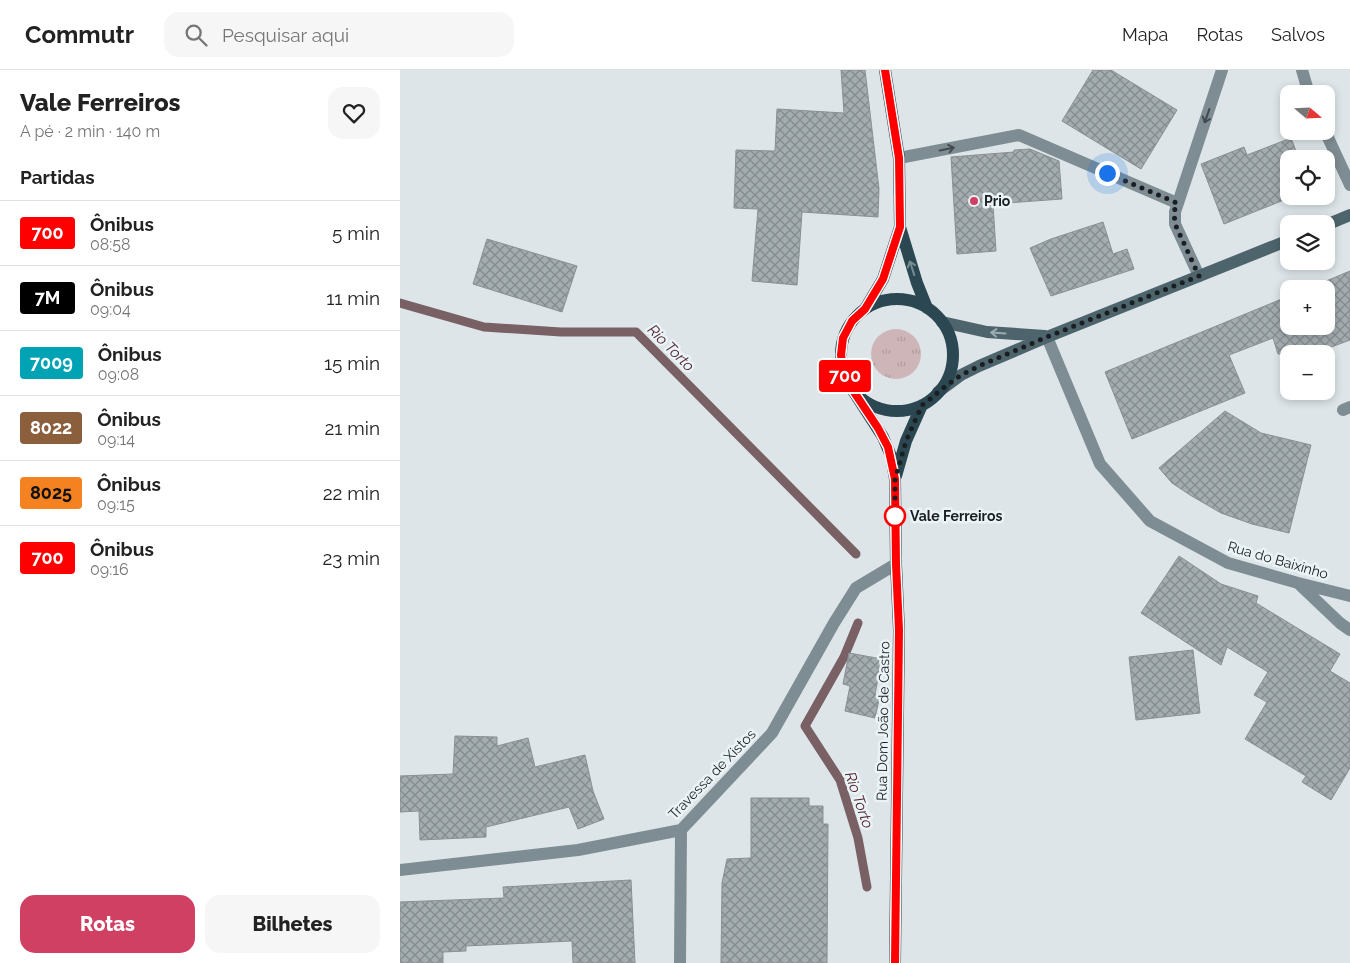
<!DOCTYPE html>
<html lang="pt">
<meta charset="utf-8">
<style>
body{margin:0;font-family:Raleway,sans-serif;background:#f6f6f6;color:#222;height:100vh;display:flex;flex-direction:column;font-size:19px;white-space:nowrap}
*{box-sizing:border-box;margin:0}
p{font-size:16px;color:#767676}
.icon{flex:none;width:28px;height:28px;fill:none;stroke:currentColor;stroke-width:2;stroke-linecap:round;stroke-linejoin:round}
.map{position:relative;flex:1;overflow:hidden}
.side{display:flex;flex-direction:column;background:#fff;width:400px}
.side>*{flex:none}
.badge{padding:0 10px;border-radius:4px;font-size:18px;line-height:32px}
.needle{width:32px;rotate:109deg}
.fabs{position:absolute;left:880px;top:15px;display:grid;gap:10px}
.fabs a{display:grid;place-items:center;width:55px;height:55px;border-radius:10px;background:#fff;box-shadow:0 2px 8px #0003;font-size:25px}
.you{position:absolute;width:25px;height:25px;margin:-12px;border:4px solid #fff;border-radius:50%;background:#1a73e8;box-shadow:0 0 0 8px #1a73e833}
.map>.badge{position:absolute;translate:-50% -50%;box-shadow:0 0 0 2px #fff}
h2{padding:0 20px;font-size:19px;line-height:45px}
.round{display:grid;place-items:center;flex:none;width:52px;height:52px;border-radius:15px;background:#f6f6f6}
.summary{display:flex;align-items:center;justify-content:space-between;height:85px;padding:0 20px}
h1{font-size:24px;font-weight:800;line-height:38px}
.primary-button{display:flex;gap:10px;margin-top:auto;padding:10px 20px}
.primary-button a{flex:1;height:58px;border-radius:15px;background:#cf4063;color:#fff;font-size:20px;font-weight:800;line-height:58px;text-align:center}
.primary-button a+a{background:#f6f6f6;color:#222}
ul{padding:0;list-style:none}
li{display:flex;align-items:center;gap:15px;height:65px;padding:0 20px;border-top:1px solid #e0e0e0}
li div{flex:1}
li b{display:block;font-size:19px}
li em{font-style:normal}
li .badge{min-width:55px;font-weight:700;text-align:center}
header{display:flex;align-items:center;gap:30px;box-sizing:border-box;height:70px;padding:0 25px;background:#fff;border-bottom:1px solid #e0e0e0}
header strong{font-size:24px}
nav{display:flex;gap:28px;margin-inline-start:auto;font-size:18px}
.search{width:350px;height:45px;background:#f6f6f6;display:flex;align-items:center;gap:12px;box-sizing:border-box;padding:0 18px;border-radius:15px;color:#767676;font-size:19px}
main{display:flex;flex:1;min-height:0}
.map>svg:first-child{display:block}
.grass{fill:url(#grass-tufts)}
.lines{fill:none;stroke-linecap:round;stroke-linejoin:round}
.stream{stroke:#786064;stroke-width:9}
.building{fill:url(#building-cross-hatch);stroke:#889093}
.lane{stroke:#7e8d93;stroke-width:12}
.street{stroke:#7e8d93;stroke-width:12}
.secondary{stroke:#4d646c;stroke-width:12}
.primary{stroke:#2b4751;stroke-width:12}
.oneway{stroke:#434a4e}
.oneway2{stroke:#778c93}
.oneway3{stroke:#9cacb1}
.line-casing{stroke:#fff;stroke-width:11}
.line{stroke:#f00;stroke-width:8}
.walk{stroke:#1b1e20;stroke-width:5;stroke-dasharray:0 9}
.poi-dot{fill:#cf4063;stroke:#eaf3f6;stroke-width:2}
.stop-dot{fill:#fff;stroke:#f00;stroke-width:2.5}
.labels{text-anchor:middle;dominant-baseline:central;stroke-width:5;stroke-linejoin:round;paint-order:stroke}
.poi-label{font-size:14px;font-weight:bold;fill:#1b1e20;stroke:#eaf3f6;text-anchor:start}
.stop-label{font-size:14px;font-weight:bold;fill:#1b1e20;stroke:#eaf3f6;text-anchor:start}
.street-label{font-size:14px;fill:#1b1e20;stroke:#eaf3f6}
.water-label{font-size:15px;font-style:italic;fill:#4e1d27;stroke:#eaf3f6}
</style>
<header>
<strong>Commutr</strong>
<div class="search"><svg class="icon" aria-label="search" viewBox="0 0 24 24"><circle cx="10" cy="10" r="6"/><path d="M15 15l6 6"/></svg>Pesquisar aqui</div>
<nav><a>Mapa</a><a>Rotas</a><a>Salvos</a></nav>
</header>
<main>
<section class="side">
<div class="summary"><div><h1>Vale Ferreiros</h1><p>A pé · 2 min · 140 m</p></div><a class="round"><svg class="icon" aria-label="heart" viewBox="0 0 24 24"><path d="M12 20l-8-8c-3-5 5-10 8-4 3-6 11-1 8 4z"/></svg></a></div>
<h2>Partidas</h2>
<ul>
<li><span class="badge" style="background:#f00;color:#fff">700</span><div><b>Ônibus</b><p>08:58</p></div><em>5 min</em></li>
<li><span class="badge" style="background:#000;color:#fff">7M</span><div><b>Ônibus</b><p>09:04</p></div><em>11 min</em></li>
<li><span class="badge" style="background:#00a3b4;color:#fff">7009</span><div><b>Ônibus</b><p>09:08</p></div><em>15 min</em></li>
<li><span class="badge" style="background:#8b5e3c;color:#fff">8022</span><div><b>Ônibus</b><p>09:14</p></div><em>21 min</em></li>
<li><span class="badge" style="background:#f58220;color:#111">8025</span><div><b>Ônibus</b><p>09:15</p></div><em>22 min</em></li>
<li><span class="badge" style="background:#f00;color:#fff">700</span><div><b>Ônibus</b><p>09:16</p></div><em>23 min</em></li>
</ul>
<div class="primary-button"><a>Rotas</a><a>Bilhetes</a></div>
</section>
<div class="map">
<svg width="950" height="893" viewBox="0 0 950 893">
<defs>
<pattern id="grass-tufts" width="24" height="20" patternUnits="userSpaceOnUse" patternTransform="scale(1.25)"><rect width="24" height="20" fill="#ceb6b8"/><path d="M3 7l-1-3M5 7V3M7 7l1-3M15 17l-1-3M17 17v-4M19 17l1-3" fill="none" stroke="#b09c9e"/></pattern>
<pattern id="building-cross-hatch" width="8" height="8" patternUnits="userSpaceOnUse" patternTransform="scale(1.25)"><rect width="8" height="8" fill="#a3acaf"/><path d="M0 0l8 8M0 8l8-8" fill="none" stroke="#848b8e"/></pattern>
</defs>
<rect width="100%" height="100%" fill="#dde5e8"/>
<!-- grass -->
<path class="grass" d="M471 284a25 25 0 1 1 50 0a25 25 0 1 1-50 0Z"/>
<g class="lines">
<!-- stream -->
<path class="stream" d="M 0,233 L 84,257 L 161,262 L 236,262 L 456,484
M 458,553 L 444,587 L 405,656 L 440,710 L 458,768 L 467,817"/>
</g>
<!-- building -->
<path class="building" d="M 441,0 L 465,0 L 479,119 L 478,147 L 402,142 L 397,215 L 352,211 L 358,139 L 334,138 L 336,80 L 375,81 L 377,39 L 444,43 Z
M 693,0 L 711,0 L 777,40 L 741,99 L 662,51 Z
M 891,68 L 899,89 L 889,89 L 889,126 L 894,126 L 824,154 L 801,94 L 844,77 L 847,85 Z
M 630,79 L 659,91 L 662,129 L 593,134 L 596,181 L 557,184 L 551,87 L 614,82 L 614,80 Z
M 703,152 L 713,184 L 727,179 L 734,199 L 651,226 L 630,178 L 651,169 Z
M 87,169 L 177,196 L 162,242 L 73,214 Z
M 950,201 L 950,270 L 913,284 L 878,284 L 873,268 L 829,285 L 845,323 L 732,369 L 705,302 L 889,226 L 889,256 L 926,256 L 926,219 L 907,219 Z
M 825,341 L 861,363 L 911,375 L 889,463 L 852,454 L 821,443 L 790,425 L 772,413 L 759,398 Z
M 779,486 L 821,514 L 858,526 L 856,533 L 940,584 L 930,601 L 950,613 L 950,698 L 931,730 L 902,712 L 906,706 L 845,669 L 867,632 L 854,625 L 868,602 L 827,577 L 821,595 L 741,543 Z
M 793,580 L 800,643 L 736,650 L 729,587 Z
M 449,583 L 482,589 L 475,624 L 480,625 L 475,648 L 445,641 L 450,616 L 443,614 Z
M 55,666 L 97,667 L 97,676 L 128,668 L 135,697 L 185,685 L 193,721 L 204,749 L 178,759 L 169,737 L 86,757 L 86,767 L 20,770 L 19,741 L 0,742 L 0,706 L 53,704 Z
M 351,728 L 409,728 L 409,736 L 423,736 L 423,754 L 428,754 L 427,893 L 321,893 L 322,813 L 327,789 L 351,788 Z
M 231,810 L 235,893 L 173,893 L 172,871 L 66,876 L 66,881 L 43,882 L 43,893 L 0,893 L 0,832 L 104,828 L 103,817 Z"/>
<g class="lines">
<!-- lane -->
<path class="lane" d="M 499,88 L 619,65 L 777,133
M 943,340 L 950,337"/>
<!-- street -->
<path class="street" d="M 902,0 L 909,24
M 925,61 L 950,115
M 799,206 L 775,154 L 775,142 L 822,0
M 647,267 L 700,394 L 750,451 L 828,493 L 898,513 L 950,526
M 900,515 L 940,553 L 950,560
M 0,800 L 178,780 L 281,760 L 372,663 L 434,553 L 456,518 L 496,494
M 280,893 L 281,760"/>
<!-- secondary -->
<path class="secondary" d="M 926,155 L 950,145
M 542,252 L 587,262 L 645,266
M 538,322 L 561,305 L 579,296 L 647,267 L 889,170"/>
<!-- primary -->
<path class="primary" d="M 485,0 L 499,88 L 500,157 L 517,213 L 527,238
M441 285a56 56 0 1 1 112 0a56 56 0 1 1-112 0Z
M 465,239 L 483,209 L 500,157
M 452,319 L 483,367 L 491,386 L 495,409 L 496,494 L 499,560 L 495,893
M 496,406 L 506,371 L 522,335"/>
</g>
<!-- one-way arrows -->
<defs><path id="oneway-shaft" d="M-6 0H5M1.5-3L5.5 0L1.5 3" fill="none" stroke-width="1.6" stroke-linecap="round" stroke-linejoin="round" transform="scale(1.25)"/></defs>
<g class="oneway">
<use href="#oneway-shaft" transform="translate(807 46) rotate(109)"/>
<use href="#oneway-shaft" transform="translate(547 79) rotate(-11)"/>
</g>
<use class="oneway2" href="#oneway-shaft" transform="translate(512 198) rotate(-108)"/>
<use class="oneway3" href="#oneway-shaft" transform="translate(598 263) rotate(-176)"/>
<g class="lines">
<!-- line casing -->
<g class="line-casing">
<path id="line" d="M 485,0 L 499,88 L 500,157 L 483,209 L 465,239 L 452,251 L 443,268 L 441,285 L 444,303 L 452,319 L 478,358 L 488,377 L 495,409 L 496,494 L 499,560 L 495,893"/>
</g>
<!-- line -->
<use href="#line" class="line"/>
<!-- walk -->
<path class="walk" d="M 495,446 L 495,409 L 506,371 L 522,335 L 533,327 L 538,322 L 561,305 L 579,296 L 647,267 L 799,206 L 775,154 L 774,142 L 777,133 L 707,103"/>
</g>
<!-- markers -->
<circle class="poi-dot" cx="574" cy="131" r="5"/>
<circle class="stop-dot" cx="495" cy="446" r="10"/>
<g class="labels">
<!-- poi labels -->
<g class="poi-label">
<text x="584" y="131">Prio</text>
</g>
<!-- stop labels -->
<g class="stop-label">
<text x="510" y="446">Vale Ferreiros</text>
</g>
<!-- street labels -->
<g class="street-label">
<text transform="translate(878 490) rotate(16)">Rua do Baixinho</text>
<text transform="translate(483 651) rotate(-89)">Rua Dom João de Castro</text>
<text transform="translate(312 704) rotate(-46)">Travessa de Xistos</text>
</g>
<!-- water labels -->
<g class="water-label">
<text transform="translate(271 278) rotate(45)">Rio Torto</text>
<text transform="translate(459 730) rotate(71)">Rio Torto</text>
</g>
</g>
</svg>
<div class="fabs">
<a><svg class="needle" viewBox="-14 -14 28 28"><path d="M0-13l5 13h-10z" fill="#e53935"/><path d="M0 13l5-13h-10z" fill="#767676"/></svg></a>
<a><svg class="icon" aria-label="locate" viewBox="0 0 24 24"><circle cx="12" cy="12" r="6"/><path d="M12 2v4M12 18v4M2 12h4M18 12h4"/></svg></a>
<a><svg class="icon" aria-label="layers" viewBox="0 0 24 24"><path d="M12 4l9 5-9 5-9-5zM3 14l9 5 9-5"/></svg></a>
<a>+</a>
<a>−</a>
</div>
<div class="you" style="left:707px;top:103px"></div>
<b class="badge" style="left:445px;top:306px;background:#f00;color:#fff">700</b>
</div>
</main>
